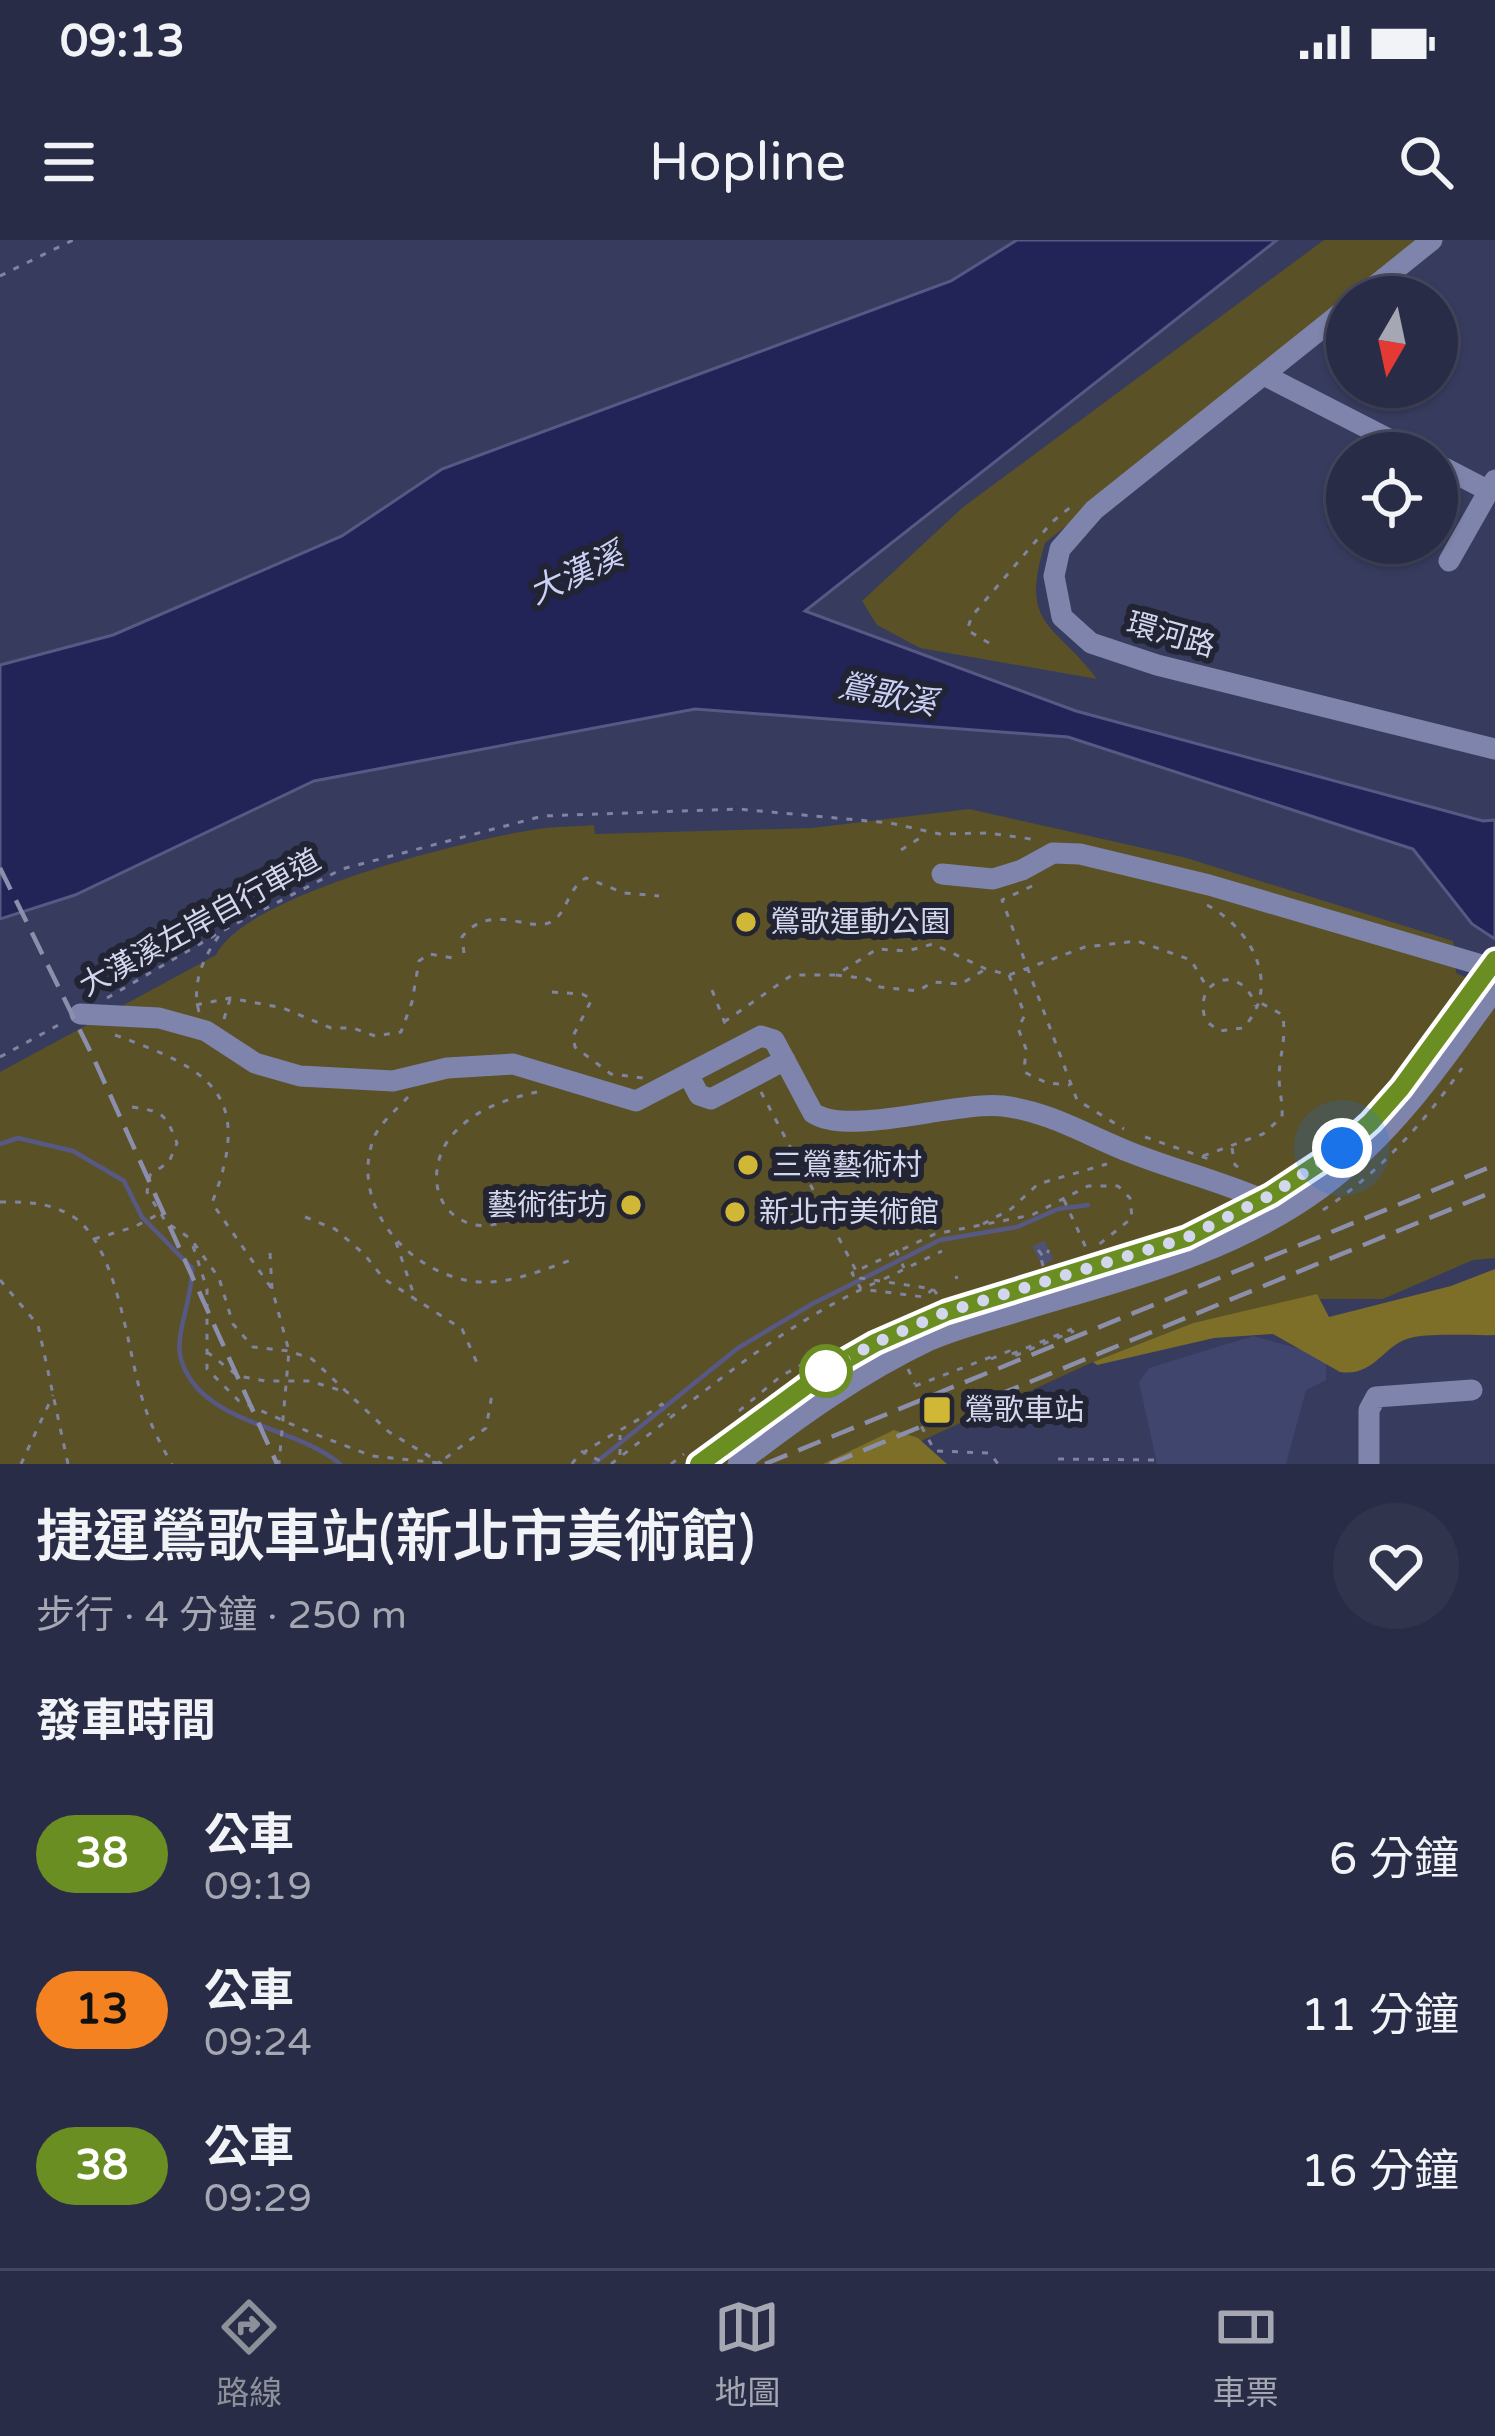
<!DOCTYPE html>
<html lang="zh-TW">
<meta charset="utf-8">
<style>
body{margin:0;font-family:"Varela Round","Noto Sans TC",sans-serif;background:#31344d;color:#f1f3f6;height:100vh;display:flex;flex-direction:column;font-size:45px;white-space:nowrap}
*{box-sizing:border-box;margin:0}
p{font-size:39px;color:#a5a7b3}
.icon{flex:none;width:66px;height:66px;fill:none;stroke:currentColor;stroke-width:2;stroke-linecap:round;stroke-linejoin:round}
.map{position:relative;height:1224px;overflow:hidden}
.details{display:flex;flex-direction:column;background:#292c46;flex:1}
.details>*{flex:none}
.badge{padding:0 24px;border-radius:39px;font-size:42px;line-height:78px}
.needle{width:78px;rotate:189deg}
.buttons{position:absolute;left:1326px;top:36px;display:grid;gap:24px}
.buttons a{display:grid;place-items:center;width:132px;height:132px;border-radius:50%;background:#292c46;box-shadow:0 3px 9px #0004,0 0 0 3px #45485f;font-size:60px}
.you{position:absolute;width:60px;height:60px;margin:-30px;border:9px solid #fff;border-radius:50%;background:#1a73e8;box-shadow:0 0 0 18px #1a73e833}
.map>.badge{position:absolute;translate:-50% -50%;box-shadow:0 0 0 6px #fff}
h2{padding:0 36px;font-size:45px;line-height:108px}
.round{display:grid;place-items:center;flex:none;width:126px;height:126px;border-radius:63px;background:#31344d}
.summary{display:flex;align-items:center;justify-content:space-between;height:204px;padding:0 36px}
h1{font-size:57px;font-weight:600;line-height:90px}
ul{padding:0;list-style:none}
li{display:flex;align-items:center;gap:36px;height:156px;padding:0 36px}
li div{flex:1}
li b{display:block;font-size:45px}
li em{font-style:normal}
li .badge{min-width:132px;font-weight:700;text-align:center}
.status{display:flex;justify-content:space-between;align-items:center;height:84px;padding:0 60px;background:#292c46;direction:ltr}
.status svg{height:33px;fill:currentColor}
header{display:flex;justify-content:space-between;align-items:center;height:156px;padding:0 36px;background:#292c46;font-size:54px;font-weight:600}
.tab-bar{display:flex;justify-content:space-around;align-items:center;height:168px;border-top:3px solid #45485f;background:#292c46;font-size:33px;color:#a5a7b3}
.tab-bar a{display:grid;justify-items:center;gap:6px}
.tab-bar .active{color:#8c9099}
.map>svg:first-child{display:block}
.built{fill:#40456e}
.green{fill:#5a5127}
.forest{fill:#7d6f28}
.water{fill:#222357;stroke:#575984;stroke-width:3}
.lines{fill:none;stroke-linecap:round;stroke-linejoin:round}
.stream{stroke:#575984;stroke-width:4.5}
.minor-tunnel{stroke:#4e5273;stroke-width:21;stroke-dasharray:21 10;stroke-linecap:butt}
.path{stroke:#8084a1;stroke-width:3;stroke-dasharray:6 9;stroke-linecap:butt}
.minor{stroke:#7e84ab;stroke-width:21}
.rail{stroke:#8b8fab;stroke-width:4.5;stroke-dasharray:24 12;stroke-linecap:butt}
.line-casing{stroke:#fff;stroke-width:27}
.line{stroke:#6b8e23;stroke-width:18}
.walk{stroke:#d3d7ed;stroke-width:12;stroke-dasharray:0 21.6}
.poi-dot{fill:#d0b736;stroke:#222434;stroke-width:4.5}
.stop-dot{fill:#fff;stroke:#6b8e23;stroke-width:6}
.labels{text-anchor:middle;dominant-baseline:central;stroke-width:12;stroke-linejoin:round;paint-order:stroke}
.street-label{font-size:30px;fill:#d3d7ed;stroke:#222434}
.poi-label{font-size:30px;fill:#d3d7ed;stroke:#222434;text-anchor:start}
.water-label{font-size:33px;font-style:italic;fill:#cbd1f4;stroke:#222434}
</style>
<div class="status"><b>09:13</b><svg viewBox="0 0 49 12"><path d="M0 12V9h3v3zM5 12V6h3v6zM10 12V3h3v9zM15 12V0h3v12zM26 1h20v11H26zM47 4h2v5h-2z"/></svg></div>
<header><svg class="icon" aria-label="menu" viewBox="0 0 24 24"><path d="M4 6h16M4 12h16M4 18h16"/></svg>Hopline<svg class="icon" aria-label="search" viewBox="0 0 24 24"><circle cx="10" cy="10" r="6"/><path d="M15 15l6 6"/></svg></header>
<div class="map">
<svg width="1495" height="1224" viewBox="0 0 1495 1224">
<rect width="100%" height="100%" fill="#373b5d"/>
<!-- built -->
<path class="built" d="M 1253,1096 L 1326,1116 L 1326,1140 L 1306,1150 L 1286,1224 L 1157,1224 L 1139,1142 L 1149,1128 Z"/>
<!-- green -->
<path class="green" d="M 1324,0 L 1420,0 L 1045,303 C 1019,387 1054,382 1097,439 L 920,408 L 877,385 L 862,361 L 962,268 Z
M 969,569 L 1183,617 L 1453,701 L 1456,733 L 1495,750 L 1495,1018 L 1473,1020 L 1383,1059 L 1306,1059 L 1193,1083 L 1093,1122 L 871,1224 L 0,1224 L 0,832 L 216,715 C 245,654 470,599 538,589 C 556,586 575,587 594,585 L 595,594 L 812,588 Z"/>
<!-- forest -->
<path class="forest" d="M 1495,1029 L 1495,1095 C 1472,1096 1427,1092 1407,1099 C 1383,1107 1373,1137 1340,1132 L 1273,1094 L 1214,1098 L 1097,1125 L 1093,1122 L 1193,1083 L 1317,1054 L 1329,1077 L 1451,1046 Z
M 894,1190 L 918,1198 L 947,1224 L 823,1224 Z"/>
<!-- water -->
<path class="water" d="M 1017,0 L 1277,0 L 805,371 L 1076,471 L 1483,581 L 1495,580 L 1495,699 L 1472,684 L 1413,609 L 1068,497 L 695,469 L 314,541 L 75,655 L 0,679 L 0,425 L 113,395 L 342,296 L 442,229 L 951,41 Z"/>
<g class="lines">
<!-- stream -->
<path class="stream" d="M 0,904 L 18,898 L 73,911 L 124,941 L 142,977 L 192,1028 C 193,1058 174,1095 181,1119 C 199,1184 297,1186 340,1224
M 594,1224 L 738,1108 L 812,1064 L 940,1000 L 1017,987 L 1058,969 L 1088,965"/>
<!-- minor-tunnel -->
<path class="minor-tunnel" d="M 1037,1016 L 1049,1010"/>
<!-- path -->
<path class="path" d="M 0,36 L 73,0
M 989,403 L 967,390 L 972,376 L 1052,282 L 1072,266
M 901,610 L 926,594
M 1032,646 L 1002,660 L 1077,860 L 1124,889
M 1207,665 C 1251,688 1283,746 1243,788 L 1219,791 L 1206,781 C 1190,738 1244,722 1255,766
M 464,713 L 462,697 C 491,661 529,693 551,682 C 567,674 568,647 586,638 L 624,653 L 659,656
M 836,735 L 868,739 L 880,747 L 918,751 L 933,742 L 961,744 L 984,730
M 1009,735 L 1025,775 L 1018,788 L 1026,809 L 1024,832 L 1047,843 L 1070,845
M 712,750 L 728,791
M 552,752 L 582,754 L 592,759 L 573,796 L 575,807 L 611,834 L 643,838
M 107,758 L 222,691 L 342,629 L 543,576 L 738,569 L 890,583 L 940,594 L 988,593 L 1038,600
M 196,765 L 230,758 L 283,768 L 331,788 L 353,788 L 375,796 L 401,792 L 412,762 L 419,721 L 429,714 L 453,718
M 199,772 C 191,743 204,716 221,693
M 224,779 L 230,759
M 724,782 L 792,735 L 836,735 L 877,709 L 907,711 L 933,704 L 986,729 L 1009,735 L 1085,707 L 1137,701 L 1191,720 L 1208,749
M 115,795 C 212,830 254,855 212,963 L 272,1049
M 0,817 L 62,783
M 761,852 L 860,1038 L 933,1049 L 937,1054
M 408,857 C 397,869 378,885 373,900 C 351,964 404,1027 465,1040 C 502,1048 540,1031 574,1019
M 132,867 C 164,872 165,873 177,903 L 169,922 L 150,935 L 147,952 L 166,982 L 191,999 L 219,1038 L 233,1084 L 253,1107 L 289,1111 L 312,1119 L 389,1192 L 442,1224
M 1145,897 L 1209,919
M 1232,908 L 1235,925 L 1243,930
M 1203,916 L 1263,894 L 1282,877 C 1283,863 1279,850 1279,836 C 1280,813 1286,802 1283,775 L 1261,763
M 1064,960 L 1088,1012
M 0,962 C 26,962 49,962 72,976 C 115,1002 127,1102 139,1147 C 146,1175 157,1199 172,1224
M 1323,970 C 1379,933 1425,882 1462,828
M 525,975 C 508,981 490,989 471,984 C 429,971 428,921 454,893 C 476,869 506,859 537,852
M 305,977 L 335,989 L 364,1014 L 384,1039 L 462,1089 L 477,1123
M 983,984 L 1011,969 L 1038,944 L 1107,924
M 94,999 L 134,987 L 157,975
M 396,1002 L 416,1061
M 193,1006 L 207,1049 L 207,1129 L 239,1161 L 307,1191 L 372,1216 L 439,1223 L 486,1188 L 493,1149
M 896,1010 L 904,1028
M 270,1013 L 272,1049 L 289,1111 L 279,1224
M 1043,1026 L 1039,1011 L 1044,1018 L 1049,1010
M 955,1038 L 958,1037
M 884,1039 L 942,1011
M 0,1040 L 38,1085 L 68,1224
M 933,1049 L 924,1057 L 861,1049 L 852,1033 L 935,994 L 1032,975 L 1088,946 L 1118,946 L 1130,958 L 1132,978 L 1097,1006
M 207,1112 L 238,1136 L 266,1141 L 310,1141 L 349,1153
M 1012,1114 L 1072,1089
M 991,1119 L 1009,1111 L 1012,1117 L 1074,1091
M 908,1129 L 915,1144
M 915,1146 L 991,1117
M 739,1171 L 781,1136 L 803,1124
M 931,1179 L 920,1184 L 935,1211 L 990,1213 L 998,1224
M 581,1211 L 606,1224
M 620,1215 L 620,1195
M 1058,1219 L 1156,1220 L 1157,1224
M 21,1224 L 53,1155
M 572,1224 C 580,1209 641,1181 662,1164 L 669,1175
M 611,1224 C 696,1159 777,1087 875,1043
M 671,1224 L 684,1214"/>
<!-- minor -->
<path class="minor" d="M 1361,57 L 1432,0
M 1347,68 L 1094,270 L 1060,309 L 1054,336 L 1062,377 L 1091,403 L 1157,425 L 1495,509
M 1264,135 L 1416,213
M 1437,224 L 1489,251
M 1449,321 L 1495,240
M 942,634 L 993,639 L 1022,630 L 1053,613 L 1080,614 L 1209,645 L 1495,729
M 80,774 L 159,778 L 206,791 L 255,823 L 300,836 L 393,841 L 447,828 L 513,824 L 636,861 L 761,796 L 774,800 L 813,873 C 849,897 954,861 1003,866 C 1051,872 1088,896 1132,913 C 1175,930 1219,941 1261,959
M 688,834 L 699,855 L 711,859 L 785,820
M 699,1224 L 826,1131 L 875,1103 L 946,1071 L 1186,999 L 1271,954 L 1342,907 L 1371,882 L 1401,848 L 1495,720
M 738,1224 C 799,1177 860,1133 930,1100 C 961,1087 994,1079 1026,1069 C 1129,1038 1233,1013 1321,948 C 1394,894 1443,822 1495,749
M 1369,1224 L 1369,1170 L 1376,1157 L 1472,1150"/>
<!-- rail -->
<path class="rail" d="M 0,628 L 93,817 L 277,1224
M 765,1224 L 1495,925
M 830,1224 L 1495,951"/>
</g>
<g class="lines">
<!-- line casing -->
<g class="line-casing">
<path id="line" d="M 699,1224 L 826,1131 L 875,1103 L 946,1072 L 1186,998 L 1271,955 L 1342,908 L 1371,882 L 1401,848 L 1495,720"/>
</g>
<!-- line -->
<use href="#line" class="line"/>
<!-- walk -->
<path class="walk" d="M 826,1131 L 875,1103 L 946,1072 L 1186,998 L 1271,955 L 1342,908"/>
</g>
<!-- markers -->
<g class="poi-dot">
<circle cx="746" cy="682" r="12"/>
<circle cx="748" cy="925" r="12"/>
<circle cx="631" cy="965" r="12"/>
<circle cx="735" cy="972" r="12"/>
<rect x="922" y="1155" width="30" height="30" rx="6"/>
</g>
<circle class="stop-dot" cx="826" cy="1131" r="24"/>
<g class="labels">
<!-- street labels -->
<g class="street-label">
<text transform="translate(1171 395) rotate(16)">環河路</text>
<text transform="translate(200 683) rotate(-29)">大漢溪左岸自行車道</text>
</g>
<!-- poi labels -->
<g class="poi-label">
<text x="770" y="682">鶯歌運動公園</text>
<text x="772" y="925">三鶯藝術村</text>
<text x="607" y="965" text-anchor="end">藝術街坊</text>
<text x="759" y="972">新北市美術館</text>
<text x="964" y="1170">鶯歌車站</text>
</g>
<!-- water labels -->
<g class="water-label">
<text transform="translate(576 334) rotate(-25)">大漢溪</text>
<text transform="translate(887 455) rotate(11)">鶯歌溪</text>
</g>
</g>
</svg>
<div class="buttons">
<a><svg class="needle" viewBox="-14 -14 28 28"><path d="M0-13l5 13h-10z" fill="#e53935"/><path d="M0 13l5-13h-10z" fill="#a5a7b3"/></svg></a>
<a><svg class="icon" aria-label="locate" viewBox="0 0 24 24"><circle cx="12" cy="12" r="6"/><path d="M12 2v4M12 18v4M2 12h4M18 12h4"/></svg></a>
</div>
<div class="you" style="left:1342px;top:908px"></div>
</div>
<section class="details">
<div class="summary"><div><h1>捷運鶯歌車站(新北市美術館)</h1><p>步行 · 4 分鐘 · 250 m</p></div><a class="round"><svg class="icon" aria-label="heart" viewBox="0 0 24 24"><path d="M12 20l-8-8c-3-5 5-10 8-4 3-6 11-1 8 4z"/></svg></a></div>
<h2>發車時間</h2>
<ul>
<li><span class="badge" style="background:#6b8e23;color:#fff">38</span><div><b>公車</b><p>09:19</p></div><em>6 分鐘</em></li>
<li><span class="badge" style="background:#f58220;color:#111">13</span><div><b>公車</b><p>09:24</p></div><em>11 分鐘</em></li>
<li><span class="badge" style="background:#6b8e23;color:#fff">38</span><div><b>公車</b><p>09:29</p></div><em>16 分鐘</em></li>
</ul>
</section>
<nav class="tab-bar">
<a class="active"><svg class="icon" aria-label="directions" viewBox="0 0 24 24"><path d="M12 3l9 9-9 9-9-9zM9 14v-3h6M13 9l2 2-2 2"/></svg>路線</a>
<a><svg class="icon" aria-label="map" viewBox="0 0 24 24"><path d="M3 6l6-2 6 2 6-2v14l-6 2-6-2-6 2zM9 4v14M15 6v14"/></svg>地圖</a>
<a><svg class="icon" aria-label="tickets" viewBox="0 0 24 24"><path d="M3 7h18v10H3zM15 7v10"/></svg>車票</a>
</nav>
